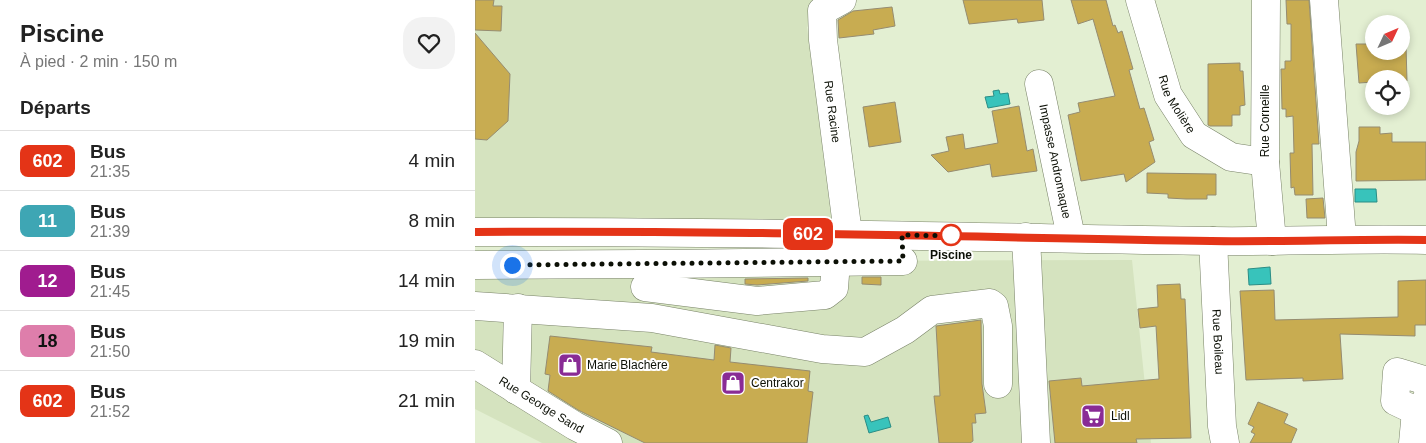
<!DOCTYPE html>
<html lang="fr">
<meta charset="utf-8">
<style>
body{margin:0;font-family:Arial,sans-serif;background:#f2f2f2;color:#222;height:100vh;display:flex;flex-direction:column;font-size:19px;white-space:nowrap}
*{box-sizing:border-box;margin:0}
p{font-size:16px;color:#767676}
.icon{flex:none;width:28px;height:28px;fill:none;stroke:currentColor;stroke-width:2;stroke-linecap:round;stroke-linejoin:round}
.map{position:relative;flex:1;overflow:hidden}
.details{display:flex;flex-direction:column;background:#fff;width:475px}
.details>*{flex:none}
.badge{padding:0 10px;border-radius:8px;font-size:18px;line-height:32px}
.needle{width:32px;rotate:46deg}
.fabs{position:absolute;left:890px;top:15px;display:grid;gap:10px}
.fabs a{display:grid;place-items:center;width:45px;height:45px;border-radius:50%;background:#fff;box-shadow:0 2px 8px #0003;font-size:25px}
.you{position:absolute;width:25px;height:25px;margin:-12px;border:4px solid #fff;border-radius:50%;background:#1a73e8;box-shadow:0 0 0 8px #1a73e833}
.map>.badge{position:absolute;translate:-50% -50%;box-shadow:0 0 0 2px #fff}
h2{padding:0 20px;font-size:19px;line-height:45px}
.round{display:grid;place-items:center;flex:none;width:52px;height:52px;border-radius:20px;background:#f2f2f2}
.head{display:flex;align-items:center;justify-content:space-between;height:85px;padding:0 20px}
h1{font-size:24px;font-weight:800;line-height:38px}
ul{padding:0;list-style:none}
li{display:flex;align-items:center;gap:15px;height:60px;padding:0 20px;border-top:1px solid #e0e0e0}
li div{flex:1}
li b{display:block;font-size:19px}
li em{font-style:normal}
li .badge{min-width:55px;font-weight:700;text-align:center}
main{display:flex;flex:1;min-height:0}
.map>svg:first-child{display:block}
.built{fill:#d5e3bf}
.water{fill:#38c3bb;stroke:#2b8d85}
.building{fill:#c8ac51;stroke:#958c71}
.lines{fill:none;stroke-linecap:round;stroke-linejoin:round}
.minor-casing{stroke:#788267;stroke-width:29}
.major-casing{stroke:#788267;stroke-width:29}
.minor{stroke:#fff;stroke-width:28}
.major{stroke:#fff;stroke-width:28}
.line-casing{stroke:#fff;stroke-width:11}
.line{stroke:#e43417;stroke-width:8}
.walk{stroke:#0c1006;stroke-width:5;stroke-dasharray:0 9}
.stop-dot{fill:#fff;stroke:#e43417;stroke-width:2.5}
.labels{text-anchor:middle;dominant-baseline:central;stroke-width:4;stroke-linejoin:round;paint-order:stroke}
.street-label{font-size:12px;fill:#0c1006;stroke:#fff}
.stop-label{font-size:12px;font-weight:bold;fill:#0c1006;stroke:#fff}
.poi-label{font-size:12px;fill:#0c1006;stroke:#fff;text-anchor:start}
</style>
<main>
<section class="details">
<div class="head"><div><h1>Piscine</h1><p>À pied · 2 min · 150 m</p></div><a class="round"><svg class="icon" aria-label="heart" viewBox="0 0 24 24"><path d="M12 20l-8-8c-3-5 5-10 8-4 3-6 11-1 8 4z"/></svg></a></div>
<h2>Départs</h2>
<ul>
<li><span class="badge" style="background:#e43417;color:#fff">602</span><div><b>Bus</b><p>21:35</p></div><em>4 min</em></li>
<li><span class="badge" style="background:#3ea6b4;color:#fff">11</span><div><b>Bus</b><p>21:39</p></div><em>8 min</em></li>
<li><span class="badge" style="background:#a01c8f;color:#fff">12</span><div><b>Bus</b><p>21:45</p></div><em>14 min</em></li>
<li><span class="badge" style="background:#de7eab;color:#111">18</span><div><b>Bus</b><p>21:50</p></div><em>19 min</em></li>
<li><span class="badge" style="background:#e43417;color:#fff">602</span><div><b>Bus</b><p>21:52</p></div><em>21 min</em></li>
</ul>
</section>
<div class="map">
<svg width="951" height="443" viewBox="0 0 951 443">
<rect width="100%" height="100%" fill="#e3efd2"/>
<!-- built -->
<path class="built" d="M 0,0 L 366,0 L 332,27 L 358,232 L 0,231 Z
M 657,260 L 676,443 L 67,443 L 0,409 L 0,262 Z"/>
<!-- water -->
<path class="water" d="M 524,90 L 525,94 L 533,93 L 535,104 L 513,108 L 510,97 L 519,96 L 518,91 Z
M 880,189 L 901,189 L 902,202 L 880,202 Z
M 795,267 L 796,284 L 774,285 L 773,269 Z
M 393,415 L 396,422 L 413,417 L 416,427 L 394,433 L 389,416 Z"/>
<!-- building -->
<path class="building" d="M 0,0 L 19,0 L 18,6 L 27,6 L 26,31 L 0,30 Z
M 488,0 L 567,0 L 569,20 L 543,23 L 542,19 L 494,24 Z
M 596,0 L 631,0 L 638,26 L 640,25 L 643,33 L 647,31 L 658,69 L 654,70 L 665,109 L 669,108 L 679,140 L 674,142 L 680,162 L 651,182 L 649,174 L 606,181 L 593,115 L 605,112 L 603,103 L 640,96 L 618,19 L 603,24 Z
M 811,0 L 834,0 L 844,144 L 837,144 L 838,195 L 820,195 L 819,187 L 816,188 L 815,153 L 819,153 L 818,116 L 811,117 L 811,109 L 807,109 L 806,69 L 810,69 L 810,61 L 816,61 L 816,24 L 812,24 Z
M 417,7 L 420,26 L 398,30 L 399,34 L 364,38 L 363,20 L 378,11 Z
M 0,33 L 35,74 L 33,121 L 12,140 L 0,139 Z
M 881,44 L 899,44 L 899,51 L 926,51 L 926,46 L 931,46 L 932,81 L 899,79 L 899,82 L 884,83 Z
M 765,63 L 765,71 L 768,71 L 770,105 L 765,106 L 765,115 L 757,115 L 757,126 L 735,126 L 733,125 L 733,64 Z
M 420,102 L 426,142 L 394,147 L 388,107 Z
M 544,106 L 552,151 L 558,149 L 562,171 L 517,177 L 515,164 L 473,172 L 456,155 L 474,151 L 471,137 L 488,134 L 490,149 L 523,143 L 517,111 Z
M 884,127 L 905,127 L 905,134 L 917,133 L 917,142 L 951,142 L 951,180 L 881,181 L 881,152 L 884,141 Z
M 672,173 L 741,174 L 741,195 L 732,195 L 732,199 L 711,199 L 693,198 L 693,194 L 672,193 Z
M 848,198 L 850,218 L 832,218 L 831,199 Z
M 387,277 L 406,277 L 406,285 L 387,284 Z
M 333,278 L 333,281 L 282,285 L 270,284 L 270,279 Z
M 951,280 L 951,325 L 940,325 L 940,336 L 865,334 L 868,379 L 828,381 L 828,378 L 771,380 L 765,291 L 799,290 L 800,320 L 923,317 L 923,281 Z
M 705,284 L 706,299 L 710,299 L 716,438 L 661,439 L 662,443 L 580,443 L 574,381 L 606,378 L 607,386 L 684,379 L 681,326 L 665,328 L 663,309 L 683,307 L 682,285 Z
M 506,320 L 507,384 L 511,413 L 500,414 L 501,423 L 497,423 L 498,441 L 495,443 L 464,443 L 459,396 L 465,396 L 461,326 Z
M 75,336 L 177,347 L 176,352 L 239,360 L 240,345 L 256,348 L 255,362 L 335,371 L 333,391 L 338,392 L 332,443 L 170,443 L 103,410 L 73,391 L 75,375 L 70,374 Z
M 783,402 L 813,414 L 809,423 L 822,429 L 816,443 L 775,443 L 780,434 L 776,432 L 779,427 L 773,424 Z"/>
<g class="lines">
<!-- minor casing -->
<g class="minor-casing">
<g id="minor">
<path id="s1" d="M 367,0 L 347,11 L 348,40 L 373,234"/>
<path id="s2" d="M 665,0 L 693,95 L 719,135 L 756,157 L 790,162"/>
<path d="M 791,0 L 790,162 L 797,241"/>
<path d="M 849,0 L 867,238"/>
<path id="s3" d="M 564,84 L 596,237"/>
<path d="M 551,237 L 561,443"/>
<path id="s4" d="M 738,241 L 747,426 L 750,443"/>
<path d="M 0,265 C 143,265 285,263 428,261"/>
<path d="M 170,287 L 282,301 L 350,295 L 359,288 L 361,262"/>
<path d="M 0,306 L 177,318 L 347,349 L 390,352 L 430,330 L 457,310 L 515,303 L 519,306 L 523,326 L 523,384"/>
<path id="s5" d="M 0,364 L 100,426 L 133,443"/>
<path d="M 41,390 L 43,308"/>
<path d="M 941,411 L 920,401 L 922,372 L 949,380 L 951,385"/>
<path d="M 938,443 L 941,411 L 951,401"/>
</g>
</g>
<!-- major casing -->
<g class="major-casing">
<path id="major" d="M 0,232 C 245,231 491,237 736,241 C 808,242 879,238 951,240"/>
</g>
<!-- minor -->
<use href="#minor" class="minor"/>
<!-- major -->
<use href="#major" class="major"/>
</g>
<g class="lines">
<!-- line casing -->
<g class="line-casing">
<path id="line" d="M 0,232 C 245,230 491,237 736,241 C 808,242 879,239 951,240"/>
</g>
<!-- line -->
<use href="#line" class="line"/>
<!-- walk -->
<path class="walk" d="M 37,265 L 428,261 L 427,235 L 480,236 L 476,235"/>
</g>
<!-- icons -->
<defs>
<g id="shop-square" transform="scale(1.25)"><rect x="-9" y="-9" width="18" height="18" rx="4" fill="#892b95" stroke="#fff"/><path d="M-5-2.5h2.3a2.7 3.5 0 0 1 5.4 0H5L5.5 6h-11ZM-1.5-2.5h3a1.5 2.3 0 0 0-3 0Z" fill="#fff"/></g>
<g id="supermarket-square" transform="scale(1.25)"><rect x="-9" y="-9" width="18" height="18" rx="4" fill="#892b95" stroke="#fff"/><path d="M-6-5.5h2.5l.6 2H6L4.5 2H-2.5L-4.4-4H-6ZM-1.5 3.2a1.3 1.3 0 1 0 .1 0ZM3 3.2a1.3 1.3 0 1 0 .1 0Z" fill="#fff"/></g>
</defs>
<g fill-rule="evenodd">
<use href="#shop-square" x="95" y="365"/>
<use href="#shop-square" x="258" y="383"/>
<use href="#supermarket-square" x="618" y="416"/>
</g>
<!-- markers -->
<circle class="stop-dot" cx="476" cy="235" r="10"/>
<g class="labels">
<!-- street labels -->
<g class="street-label">
<text stroke="none"><textPath href="#s2" startOffset="111">Rue Molière</textPath></text>
<text stroke="none"><textPath href="#s1" startOffset="124">Rue Racine</textPath></text>
<text transform="translate(790 121) rotate(-90)">Rue Corneille</text>
<text stroke="none"><textPath href="#s3" startOffset="79">Impasse Andromaque</textPath></text>
<text stroke="none"><textPath href="#s4" startOffset="101">Rue Boileau</textPath></text>
<text stroke="none"><textPath href="#s5" startOffset="78">Rue George Sand</textPath></text>
</g>
<!-- stop labels -->
<g class="stop-label">
<text x="476" y="255">Piscine</text>
</g>
<!-- poi labels -->
<g class="poi-label">
<text x="112" y="365">Marie Blachère</text>
<text x="276" y="383">Centrakor</text>
<text x="636" y="416">Lidl</text>
</g>
</g>
</svg>
<div class="fabs">
<a><svg class="needle" viewBox="-14 -14 28 28"><path d="M0-13l5 13h-10z" fill="#e53935"/><path d="M0 13l5-13h-10z" fill="#767676"/></svg></a>
<a><svg class="icon" aria-label="locate" viewBox="0 0 24 24"><circle cx="12" cy="12" r="6"/><path d="M12 2v4M12 18v4M2 12h4M18 12h4"/></svg></a>
</div>
<div class="you" style="left:37px;top:265px"></div>
<b class="badge" style="left:333px;top:234px;background:#e43417;color:#fff">602</b>
</div>
</main>
